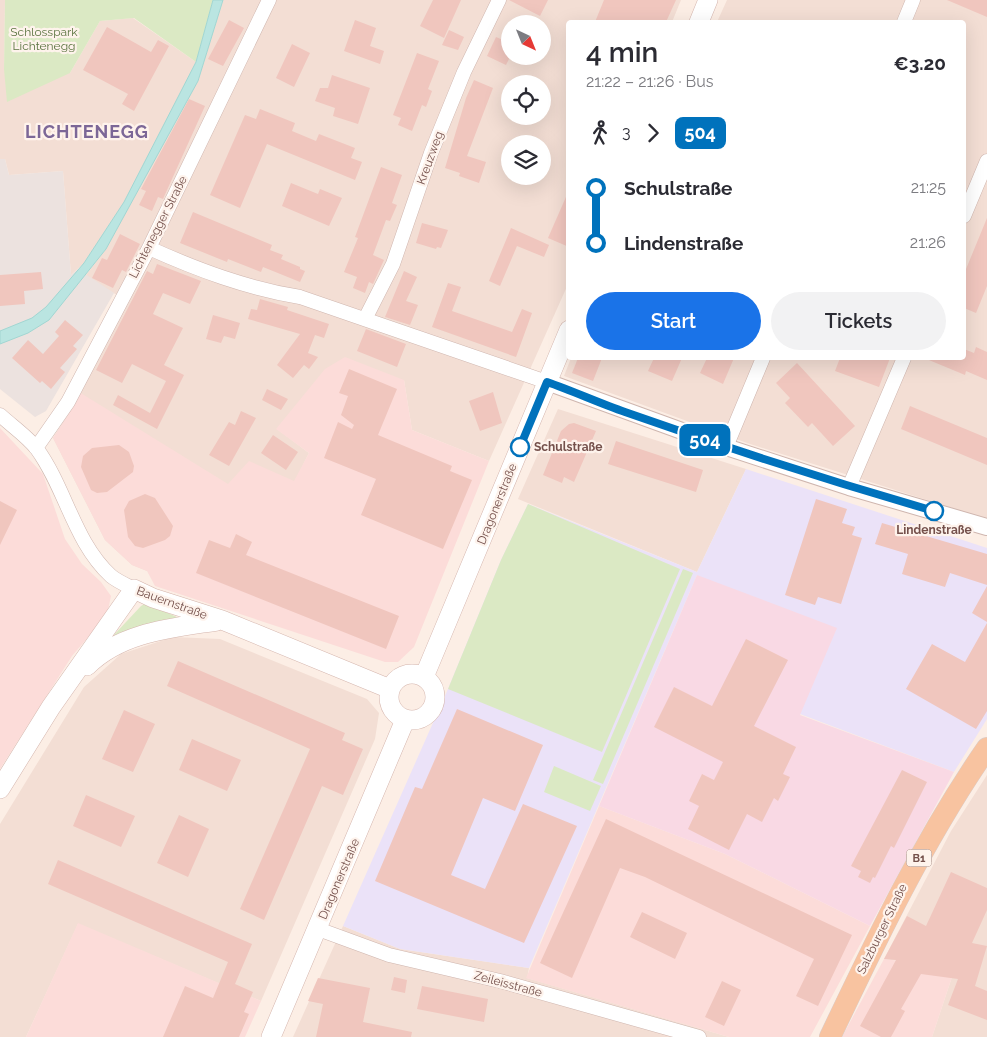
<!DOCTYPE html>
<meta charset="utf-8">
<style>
body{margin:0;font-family:Raleway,sans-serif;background:#f2f2f3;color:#2b2b33;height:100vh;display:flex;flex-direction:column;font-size:19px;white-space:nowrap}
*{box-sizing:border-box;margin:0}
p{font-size:16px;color:#7c7c81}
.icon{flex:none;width:28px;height:28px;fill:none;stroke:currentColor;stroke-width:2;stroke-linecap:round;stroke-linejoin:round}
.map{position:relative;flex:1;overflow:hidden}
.sheet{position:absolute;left:566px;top:20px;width:400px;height:340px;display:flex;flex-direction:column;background:#fff;border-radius:5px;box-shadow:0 5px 20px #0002}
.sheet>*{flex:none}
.badge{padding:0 10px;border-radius:8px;font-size:18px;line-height:32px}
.needle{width:32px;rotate:137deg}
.controls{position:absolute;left:501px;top:15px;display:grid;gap:10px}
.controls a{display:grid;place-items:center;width:50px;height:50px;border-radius:50%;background:#fff;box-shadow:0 5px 20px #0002;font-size:25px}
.map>.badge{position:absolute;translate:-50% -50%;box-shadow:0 0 0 2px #fff}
.legs{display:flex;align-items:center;gap:8px;height:55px;padding:0 20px;font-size:16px}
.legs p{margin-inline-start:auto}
.summary{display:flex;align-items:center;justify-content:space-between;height:85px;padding:0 20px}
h1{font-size:28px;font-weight:600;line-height:38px}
.primary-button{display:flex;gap:10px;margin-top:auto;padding:10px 20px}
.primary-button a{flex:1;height:58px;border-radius:30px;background:#1a73e8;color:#fff;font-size:20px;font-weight:600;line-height:58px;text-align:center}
.primary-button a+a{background:#f2f2f3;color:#2b2b33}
ul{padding:0 20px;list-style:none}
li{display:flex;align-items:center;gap:18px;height:55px;font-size:19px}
li i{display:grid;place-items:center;width:8px;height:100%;margin:0 6px;background:currentColor}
li i::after{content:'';width:12px;height:12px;margin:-6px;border:4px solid;border-radius:50%;background:#fff}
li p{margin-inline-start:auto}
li:first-child i{background:linear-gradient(#0000 50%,currentColor 0)}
li:last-child i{background:linear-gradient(currentColor 50%,#0000 0)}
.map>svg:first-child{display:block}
.residential{fill:#f3ded4;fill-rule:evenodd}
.commercial{fill:#fcdcd9}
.industrial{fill:#ece2df}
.education{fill:#ebe2f8}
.medical{fill:#f9d9e4}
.green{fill:#dbe9c4}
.water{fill:#bae5e1;stroke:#a1d6d2}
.building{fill:#f0c6be}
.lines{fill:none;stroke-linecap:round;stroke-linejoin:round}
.minor-casing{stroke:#cfb6af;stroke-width:15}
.tertiary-casing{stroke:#cfb6af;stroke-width:18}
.secondary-casing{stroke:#d5b6ae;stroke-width:20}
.primary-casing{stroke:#d8cecd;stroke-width:22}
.minor{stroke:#fff;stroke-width:14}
.tertiary{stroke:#fff;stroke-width:16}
.secondary{stroke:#fff;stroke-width:19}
.primary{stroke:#f8c3a0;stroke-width:21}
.line-1-casing{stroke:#fff;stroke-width:11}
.line-1{stroke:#0072bc;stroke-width:8}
.stop-1-dot{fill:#fff;stroke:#0072bc;stroke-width:2.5}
.labels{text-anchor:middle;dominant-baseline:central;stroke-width:4.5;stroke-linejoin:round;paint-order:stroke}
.shield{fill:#fef3ec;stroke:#9d817b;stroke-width:1}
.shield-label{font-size:11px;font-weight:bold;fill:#74504b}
.park-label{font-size:12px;fill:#5b7441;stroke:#fef3ec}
.street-label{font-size:12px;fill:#74504b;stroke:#fef3ec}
.stop-label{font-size:12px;font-weight:bold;fill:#74504b;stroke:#fef3ec;text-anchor:start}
.district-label{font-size:18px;font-weight:bold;letter-spacing:1px;fill:#7c6797;stroke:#fef3ec}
</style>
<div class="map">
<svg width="987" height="1037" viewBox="0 0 987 1037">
<rect width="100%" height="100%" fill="#fceee5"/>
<!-- residential -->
<path class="residential" d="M 0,0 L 5,0 L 4,69 L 70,73 L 100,21 L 133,18 L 196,62 L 124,202 L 84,263 L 71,275 L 63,171 L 9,175 L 5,159 L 0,159 Z
M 223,0 L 681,0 L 672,22 L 569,22 L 569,282 L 489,461 L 412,430 L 404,380 L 277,429 L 309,453 L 295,481 L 147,571 L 132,565 L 105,540 L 53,438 L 68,415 L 127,301 L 85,276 L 106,249 L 198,81 ZM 510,24 L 542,24 L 542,56 L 510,56 ZM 510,84 L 542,84 L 542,116 L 510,116 ZM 510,144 L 542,144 L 542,176 L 510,176 Z
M 727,0 L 987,0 L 987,519 L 747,443 L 564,376 L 571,358 L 964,358 L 964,22 L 717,22 Z
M 558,409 L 746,469 L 697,572 L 518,499 Z
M 173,637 L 220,639 L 367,699 L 379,713 L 375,739 L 261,1001 L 78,924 L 26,1037 L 0,1037 L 0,824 L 84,687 L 121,654 Z
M 987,775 L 987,1037 L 932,1037 L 955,968 L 884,959 L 951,831 Z
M 343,926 L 400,949 L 529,968 L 527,978 L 729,1037 L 293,1037 Z"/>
<!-- commercial -->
<path class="commercial" d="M 345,357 L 404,380 L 412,430 L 489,461 L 414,647 L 398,662 L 385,662 L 155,586 L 147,571 L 132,565 L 105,540 L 53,438 L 68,415 L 79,392 L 228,484 L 249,461 L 294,481 L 309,453 L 276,429 L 325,369 Z
M 0,428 L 43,474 L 65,539 L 82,564 L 101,582 L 111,596 L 107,615 L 72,656 L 0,769 Z
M 599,806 L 725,854 L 870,926 L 810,1037 L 729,1037 L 526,978 Z
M 78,923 L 261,1001 L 245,1037 L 26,1037 Z
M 884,959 L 955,968 L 932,1037 L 842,1037 Z"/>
<!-- industrial -->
<path class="industrial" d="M 0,159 L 5,159 L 9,175 L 63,171 L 71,275 L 78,269 L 114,293 L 46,411 L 35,417 L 0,389 Z"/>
<!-- education -->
<path class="education" d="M 746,469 L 987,548 L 987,719 L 954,772 L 800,714 L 697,575 L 529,968 L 400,949 L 343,926 L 448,689 L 501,560 L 528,504 L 697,572 Z"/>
<!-- medical -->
<path class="medical" d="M 697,575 L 837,628 L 800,715 L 954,772 L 870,926 L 725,854 L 599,806 Z"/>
<!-- green -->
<path class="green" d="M 5,0 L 213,0 L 196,62 L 134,18 L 100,21 L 70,73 L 7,102 L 4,69 Z
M 528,504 L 680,569 L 602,752 L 448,689 L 501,560 Z
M 683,569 L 693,573 L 603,784 L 593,780 Z
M 146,603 L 179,618 L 111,638 L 141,606 Z
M 554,766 L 601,786 L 590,811 L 544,792 Z"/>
<!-- water -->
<path class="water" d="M 213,0 L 223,0 L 198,81 L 106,249 L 49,320 L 28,333 L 0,344 L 0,331 L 32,318 L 46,307 L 84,263 L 124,202 L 196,62 Z"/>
<!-- building -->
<path class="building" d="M 433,0 L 461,0 L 444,38 L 420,26 Z
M 509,0 L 548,0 L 540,16 Z
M 604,0 L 676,0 L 666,22 L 595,22 Z
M 947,0 L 987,0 L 987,17 Z
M 229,20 L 244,28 L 223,66 L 208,59 Z
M 355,20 L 376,28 L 370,46 L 384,51 L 380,64 L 344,51 Z
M 107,27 L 151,52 L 158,40 L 169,46 L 134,111 L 122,104 L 128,94 L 83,70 Z
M 449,30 L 464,37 L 458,50 L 442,45 Z
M 496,37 L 510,43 L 510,57 L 506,65 L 487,56 Z
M 292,44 L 310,53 L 294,87 L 276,78 Z
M 417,53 L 439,61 L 428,89 L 432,91 L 426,107 L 422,105 L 412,131 L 398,125 L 401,118 L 393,115 Z
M 332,75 L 370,88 L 358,124 L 333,116 L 335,108 L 315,101 L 320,88 L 328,88 Z
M 474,80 L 493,88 L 467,156 L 486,162 L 479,183 L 459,176 L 460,173 L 445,168 L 466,98 Z
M 189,99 L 205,106 L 163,199 L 158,197 L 152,211 L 139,205 L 146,191 L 141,189 Z
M 260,109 L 295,123 L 292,131 L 316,141 L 319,134 L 355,148 L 351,158 L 362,162 L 355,180 L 267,144 L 240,208 L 210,195 L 245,115 L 256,119 Z
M 381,167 L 402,175 L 392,203 L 397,205 L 390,221 L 386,220 L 373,255 L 384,260 L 373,284 L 369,282 L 365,293 L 353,288 L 357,277 L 344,272 L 358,238 L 355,237 Z
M 291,183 L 318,194 L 320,189 L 342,198 L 329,226 L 282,206 Z
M 569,190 L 569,247 L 548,238 Z
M 193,212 L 272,245 L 270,250 L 283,255 L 281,259 L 300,267 L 300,269 L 305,271 L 300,282 L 263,267 L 261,272 L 228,259 L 227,262 L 180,243 Z
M 987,218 L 987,286 L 976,313 L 964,308 L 964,274 Z
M 422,223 L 448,230 L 441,248 L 437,247 L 436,249 L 416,243 Z
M 511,228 L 549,245 L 544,257 L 517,246 L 500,286 L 489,281 Z
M 120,234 L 140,244 L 126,272 L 122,270 L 113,288 L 92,278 L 102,258 L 107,260 Z
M 157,264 L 201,281 L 190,304 L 163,293 L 153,314 L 183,328 L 164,365 L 184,375 L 157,429 L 113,405 L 118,395 L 150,413 L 166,381 L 132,364 L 122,383 L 96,370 L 147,271 L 153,274 Z
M 404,271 L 417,277 L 406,301 L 418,305 L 410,325 L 385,317 Z
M 41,272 L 43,289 L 24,291 L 25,304 L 0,306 L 0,275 Z
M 448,283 L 461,287 L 452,311 L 512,332 L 522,309 L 532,313 L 516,357 L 432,327 Z
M 260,299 L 288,307 L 287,310 L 329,324 L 324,338 L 315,335 L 308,353 L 318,357 L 309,369 L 304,365 L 293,378 L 277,365 L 300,334 L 248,319 L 251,309 L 257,310 Z
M 213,315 L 240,323 L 235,339 L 224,336 L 221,343 L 206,339 Z
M 65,320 L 83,335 L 73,346 L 77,349 L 60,368 L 65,372 L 51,389 L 42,381 L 40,383 L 12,358 L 28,340 L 43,354 L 59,336 L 55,332 Z
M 366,329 L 406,344 L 397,367 L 357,351 Z
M 976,347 L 987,352 L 987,380 L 966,371 L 965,375 L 924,358 L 964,358 L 964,349 L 974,353 Z
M 578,358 L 602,358 L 593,381 L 572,373 Z
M 654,358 L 682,358 L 672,381 L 648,371 Z
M 707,358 L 734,358 L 723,384 L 700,373 Z
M 840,358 L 890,358 L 879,387 L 835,371 Z
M 797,363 L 855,426 L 833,446 L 812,423 L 808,427 L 785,403 L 790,398 L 776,383 Z
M 349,369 L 397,389 L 378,435 L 452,466 L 450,471 L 472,480 L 443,549 L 361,515 L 376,479 L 324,458 L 338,422 L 352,429 L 354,425 L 341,415 L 348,396 L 339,393 Z
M 267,389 L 288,399 L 281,410 L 262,400 Z
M 493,392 L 502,423 L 480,431 L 469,401 Z
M 910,406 L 987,438 L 987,465 L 901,429 Z
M 241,411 L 256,418 L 229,466 L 209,455 L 229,422 L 235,425 Z
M 574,423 L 596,431 L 574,482 L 564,477 L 562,483 L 543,475 L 561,431 L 569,424 Z
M 273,435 L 298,452 L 286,470 L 261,453 Z
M 616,441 L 703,470 L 696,492 L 608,464 Z
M 119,445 L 129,452 L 134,466 L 133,472 L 107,492 L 97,493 L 91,490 L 81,467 L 83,456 L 92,448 Z
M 145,494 L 155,498 L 173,526 L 170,536 L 165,540 L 143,548 L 135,546 L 128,537 L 124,510 L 129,501 Z
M 816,499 L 847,509 L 842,523 L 855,527 L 852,535 L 862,538 L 841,604 L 818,597 L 815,605 L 785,595 Z
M 0,501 L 17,510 L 0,545 Z
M 882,523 L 987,554 L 987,585 L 950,573 L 945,587 L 902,574 L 908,554 L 875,544 Z
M 236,534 L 252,542 L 246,555 L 399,616 L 386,649 L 196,573 L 209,540 L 230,548 Z
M 987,586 L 987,622 L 972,613 Z
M 987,623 L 987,711 L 976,729 L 906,689 L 932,644 L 965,662 Z
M 746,639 L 788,660 L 754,726 L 796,747 L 783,774 L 790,777 L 778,801 L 774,798 L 762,822 L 747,814 L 729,850 L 688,829 L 699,806 L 689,801 L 702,774 L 714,780 L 723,762 L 654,727 L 674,687 L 712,706 Z
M 178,661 L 345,733 L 342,740 L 363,749 L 343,795 L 322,786 L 264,920 L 240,909 L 310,749 L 167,686 Z
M 457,709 L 543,745 L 515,811 L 483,798 L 451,875 L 485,889 L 523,804 L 577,826 L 524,943 L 375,881 L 415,787 L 422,789 Z
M 124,710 L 155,724 L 133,772 L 102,759 Z
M 192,739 L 241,760 L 227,791 L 179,770 Z
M 902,770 L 927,782 L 894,848 L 891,846 L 875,878 L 873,877 L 870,883 L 858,877 L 861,871 L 851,866 Z
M 86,795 L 135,816 L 121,847 L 73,826 Z
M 179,815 L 209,829 L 188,877 L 157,863 Z
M 606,819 L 852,935 L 818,1006 L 796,996 L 814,959 L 645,877 L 620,868 L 572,978 L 540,963 Z
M 58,860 L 252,944 L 235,984 L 253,992 L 244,1012 L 249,1014 L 239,1037 L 163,1037 L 185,986 L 213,998 L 228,962 L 48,884 Z
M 951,872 L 987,888 L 987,910 L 972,943 L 987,946 L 975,986 L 987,991 L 987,1020 L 948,1005 L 958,979 L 921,974 L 901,1009 L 905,1011 L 891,1037 L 881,1037 L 860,1026 L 896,960 L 884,959 L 907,916 L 926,926 Z
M 642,912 L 687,933 L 675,959 L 630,937 Z
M 394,977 L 407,980 L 405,993 L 391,990 Z
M 318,978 L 370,988 L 363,1022 L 412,1032 L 411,1037 L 316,1037 L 323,1004 L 308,1001 Z
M 722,981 L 741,990 L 724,1026 L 705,1017 Z
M 422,986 L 488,999 L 484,1022 L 417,1009 Z"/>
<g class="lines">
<!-- minor casing -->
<g class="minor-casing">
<path id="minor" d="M 904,22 L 913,0
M 964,216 L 987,161
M 149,248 C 198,270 246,288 300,297 L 547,382
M 365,319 L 393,264 L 431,153 L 464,72 L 499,0
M 0,415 C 12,426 28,437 37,449 C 66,489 74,542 111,576 C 117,581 126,585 134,589
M 726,447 L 763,358
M 36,448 L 68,402 L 149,248 L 269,0
M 849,487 L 904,358
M 318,929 L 389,955 L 500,981 L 699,1037"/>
</g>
<!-- tertiary casing -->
<g class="tertiary-casing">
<path id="tertiary" d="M 547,382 L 726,447 L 849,487 L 987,527"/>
</g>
<!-- secondary casing -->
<g class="secondary-casing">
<path id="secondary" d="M 699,22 L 708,0
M 87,666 C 121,632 172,628 217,621
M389 697a23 23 0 1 1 46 0a23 23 0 1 1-46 0Z
M 424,677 L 569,330
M 0,789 L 51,707 L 134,589 L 153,598 L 222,620 L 390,689
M 271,1037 L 405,720"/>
</g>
<!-- primary casing -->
<g class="primary-casing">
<path id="primary" d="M 830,1037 C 877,938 924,839 987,748"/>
</g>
<!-- minor -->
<use href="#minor" class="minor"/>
<!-- tertiary -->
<use href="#tertiary" class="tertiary"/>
<!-- secondary -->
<use href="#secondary" class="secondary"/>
<!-- primary -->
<use href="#primary" class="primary"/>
</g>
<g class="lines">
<!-- line-1 casing -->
<g class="line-1-casing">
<path id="line-1" d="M 520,447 L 547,382 C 573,391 599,403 625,412 C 727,448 830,481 934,511"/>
</g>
<!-- line-1 -->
<use href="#line-1" class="line-1"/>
</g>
<!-- markers -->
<g class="stop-1-dot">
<circle cx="520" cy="447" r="9"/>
<circle cx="934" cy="511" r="9"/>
</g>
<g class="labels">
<!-- shield labels -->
<rect class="shield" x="906.5" y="849.5" width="25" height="17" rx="4"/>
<g class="shield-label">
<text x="919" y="858">B1</text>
</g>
<!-- park labels -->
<g class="park-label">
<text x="44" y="32">Schlosspark<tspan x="44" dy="14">Lichtenegg</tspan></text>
</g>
<!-- street labels -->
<g class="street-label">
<text transform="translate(430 158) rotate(-70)">Kreuzweg</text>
<text transform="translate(158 227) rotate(-63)">Lichtenegger Straße</text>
<text transform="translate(497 504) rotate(-68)">Dragonerstraße</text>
<text transform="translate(172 603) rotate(20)">Bauernstraße</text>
<text transform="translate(339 879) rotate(-67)">Dragonerstraße</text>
<text transform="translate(882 929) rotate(-64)">Salzburger Straße</text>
<text transform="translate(508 984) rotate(15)">Zeileisstraße</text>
</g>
<!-- stop labels -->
<g class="stop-label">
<text x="534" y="447">Schulstraße</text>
<text x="934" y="530" text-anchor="middle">Lindenstraße</text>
</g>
<!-- district labels -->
<g class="district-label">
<text x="87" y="131">LICHTENEGG</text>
</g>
</g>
</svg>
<div class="controls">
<a><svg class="needle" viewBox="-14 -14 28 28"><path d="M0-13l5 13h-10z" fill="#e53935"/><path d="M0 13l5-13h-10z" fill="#7c7c81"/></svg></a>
<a><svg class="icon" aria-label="locate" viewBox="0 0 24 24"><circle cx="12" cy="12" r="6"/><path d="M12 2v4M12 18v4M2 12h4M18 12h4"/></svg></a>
<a><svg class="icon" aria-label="layers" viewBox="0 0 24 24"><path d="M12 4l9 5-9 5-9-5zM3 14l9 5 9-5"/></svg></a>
</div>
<b class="badge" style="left:705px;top:440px;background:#0072bc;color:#fff">504</b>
<section class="sheet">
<div class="summary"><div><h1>4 min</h1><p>21:22 – 21:26 · Bus</p></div><b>€3.20</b></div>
<div class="legs"><svg class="icon" aria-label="walk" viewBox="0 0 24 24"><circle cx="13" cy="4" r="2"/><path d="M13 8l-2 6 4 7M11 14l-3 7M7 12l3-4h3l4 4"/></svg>3<svg class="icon" aria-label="forward" viewBox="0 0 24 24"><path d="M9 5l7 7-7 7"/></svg><b class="badge" style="background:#0072bc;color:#fff">504</b></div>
<ul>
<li><i style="color:#0072bc"></i><b>Schulstraße</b><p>21:25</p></li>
<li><i style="color:#0072bc"></i><b>Lindenstraße</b><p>21:26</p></li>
</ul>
<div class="primary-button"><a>Start</a><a>Tickets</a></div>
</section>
</div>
